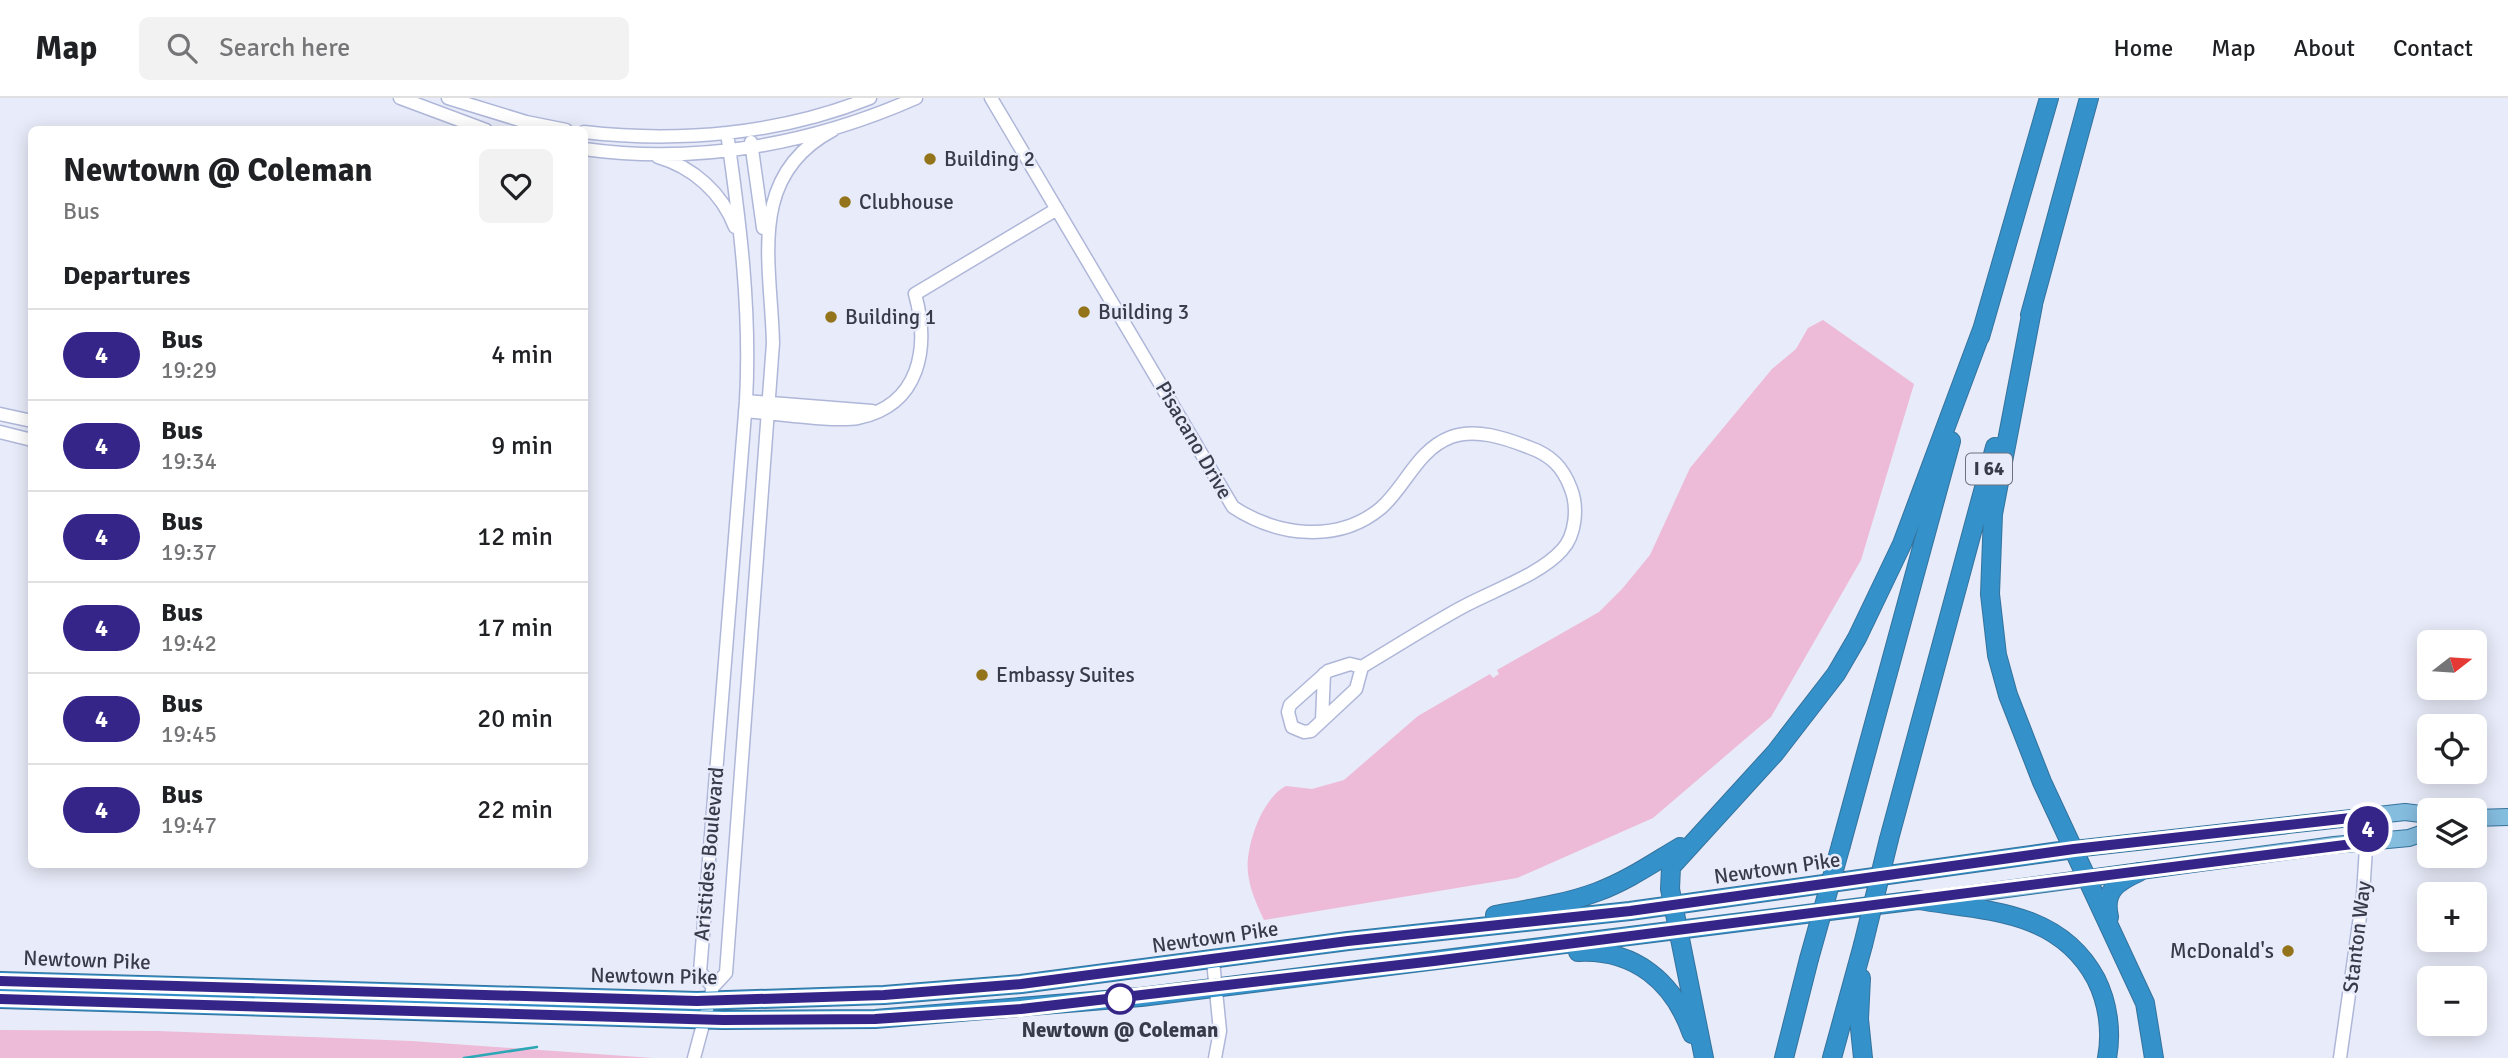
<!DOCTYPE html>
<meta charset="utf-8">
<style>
body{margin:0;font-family:Signika,sans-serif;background:#f2f2f2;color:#202124;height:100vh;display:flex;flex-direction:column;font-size:26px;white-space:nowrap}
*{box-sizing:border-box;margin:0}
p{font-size:23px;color:#757577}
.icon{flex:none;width:38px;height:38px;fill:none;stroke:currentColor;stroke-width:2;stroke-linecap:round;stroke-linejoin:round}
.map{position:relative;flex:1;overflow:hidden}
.details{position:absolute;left:28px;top:28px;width:560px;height:742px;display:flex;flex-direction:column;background:#fff;border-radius:10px;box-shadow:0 4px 18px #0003}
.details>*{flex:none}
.badge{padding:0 14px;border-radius:23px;font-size:24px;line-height:46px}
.needle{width:46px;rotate:73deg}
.tools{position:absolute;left:2417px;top:532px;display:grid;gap:14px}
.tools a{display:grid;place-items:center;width:70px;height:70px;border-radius:10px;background:#fff;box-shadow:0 4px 18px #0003;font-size:35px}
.map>.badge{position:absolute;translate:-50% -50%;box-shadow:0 0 0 4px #fff}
h2{padding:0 35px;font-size:26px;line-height:63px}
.round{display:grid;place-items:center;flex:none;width:74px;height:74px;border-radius:10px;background:#f2f2f2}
.headline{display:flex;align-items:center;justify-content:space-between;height:119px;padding:0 35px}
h1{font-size:33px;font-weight:800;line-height:52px}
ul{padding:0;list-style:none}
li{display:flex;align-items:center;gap:21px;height:91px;padding:0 35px;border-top:2px solid #e0e0e0}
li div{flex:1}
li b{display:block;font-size:26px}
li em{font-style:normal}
li .badge{min-width:77px;font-weight:700;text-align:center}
header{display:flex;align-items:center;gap:42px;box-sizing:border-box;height:98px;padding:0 35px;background:#fff;border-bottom:2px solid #e0e0e0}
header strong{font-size:33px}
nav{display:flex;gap:38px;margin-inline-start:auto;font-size:24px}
.search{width:490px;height:63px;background:#f2f2f2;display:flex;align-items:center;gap:18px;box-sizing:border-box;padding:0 24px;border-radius:10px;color:#757577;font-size:26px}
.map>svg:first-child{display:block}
.green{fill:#edbad7}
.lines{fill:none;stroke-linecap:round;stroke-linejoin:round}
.stream{stroke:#2ba7b5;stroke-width:2.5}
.minor-casing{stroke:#afb7d9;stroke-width:15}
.major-casing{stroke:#35739d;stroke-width:18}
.highway-casing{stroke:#35739d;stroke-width:20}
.minor{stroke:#fff;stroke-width:12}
.major{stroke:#85bddf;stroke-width:16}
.highway{stroke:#3491ca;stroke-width:18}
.highway-bridge-casing{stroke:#35739d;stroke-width:20;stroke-linecap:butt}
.highway-bridge{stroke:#3491ca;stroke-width:18}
.line-casing{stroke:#fff;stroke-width:16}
.line{stroke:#362589;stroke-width:10}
.poi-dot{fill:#94741b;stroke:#e8ebf9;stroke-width:2.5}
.stop-dot{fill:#fff;stroke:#362589;stroke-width:3.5}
.labels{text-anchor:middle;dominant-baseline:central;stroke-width:5;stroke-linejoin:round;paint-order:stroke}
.shield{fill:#e8ebf9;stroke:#6d707e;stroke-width:2}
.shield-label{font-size:19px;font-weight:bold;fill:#383b49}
.poi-label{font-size:21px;fill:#383b49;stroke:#e8ebf9;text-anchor:start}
.street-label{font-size:21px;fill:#383b49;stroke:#e8ebf9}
.stop-label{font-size:21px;font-weight:bold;fill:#383b49;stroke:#e8ebf9}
</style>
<header>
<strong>Map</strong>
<div class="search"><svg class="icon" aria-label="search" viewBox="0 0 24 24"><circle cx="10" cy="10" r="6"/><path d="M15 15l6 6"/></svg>Search here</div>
<nav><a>Home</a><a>Map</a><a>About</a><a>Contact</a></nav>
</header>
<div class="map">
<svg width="2508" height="960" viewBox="0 0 2508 960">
<rect width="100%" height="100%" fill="#e8ebf9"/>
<!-- green -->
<path class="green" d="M 1823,222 L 1914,286 L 1861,462 L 1771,619 L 1653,720 L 1517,780 L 1264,822 C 1257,807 1250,792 1248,775 C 1245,749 1262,700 1286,688 L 1312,691 L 1344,682 L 1418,618 L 1490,576 L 1493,580 L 1499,576 L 1497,572 L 1599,514 L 1622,491 L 1650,457 L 1690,370 L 1772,271 L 1796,251 L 1808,230 Z
M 0,932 L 158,933 L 411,943 L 653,960 L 0,960 Z"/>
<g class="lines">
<!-- stream -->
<path class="stream" d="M 464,960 L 537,949"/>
<!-- minor casing -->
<g class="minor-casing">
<path id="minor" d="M 400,0 L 486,32
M 448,0 L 526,24 L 566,32
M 991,0 L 1233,409 C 1277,438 1338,446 1381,410 C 1406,388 1417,352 1451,339 C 1476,330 1505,340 1528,349 C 1551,357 1563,369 1571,391 C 1578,409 1576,437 1562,452 C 1539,478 1488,494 1457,512 C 1425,530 1393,550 1362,569
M 584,34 C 679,45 781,36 870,0
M 751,44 L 763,130
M 584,51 C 698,67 812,46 916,0
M 658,59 C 693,69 722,95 735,129
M 746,303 L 872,313
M 745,313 C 772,315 834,324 858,320 C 920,307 930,250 915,196 L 1057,111
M 0,316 L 32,323
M 0,334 L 32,342
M 1350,566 L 1362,569 L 1356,591 L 1311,633 L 1304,634 L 1292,629 L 1288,614 L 1290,607 L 1328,573 Z
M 1322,622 L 1324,576
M 1213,863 L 1220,933 L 1215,960
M 713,889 L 700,874 L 746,303 C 751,213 740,124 727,35
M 694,960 L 713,889 L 726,875 L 773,245 C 771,164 746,78 833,32
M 2340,960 L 2363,797 L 2368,718"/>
</g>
<!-- major casing -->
<g class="major-casing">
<path id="major" d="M 2474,720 L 2508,719
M 2074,751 L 2405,714 L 2429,717
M 1933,801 L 2334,747 L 2409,740 L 2429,733"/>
</g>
<!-- highway casing -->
<g class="highway-casing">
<path id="highway" d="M 2033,207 L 1993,416 L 1990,496 L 1997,557 L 2008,597 L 2042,684 L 2145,905 L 2154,960
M 2030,217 L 2089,0
M 1980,239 L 2049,0
M 1889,741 L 1995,349
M 1841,747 L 1951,343
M 1495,817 C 1529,811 1565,806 1597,794 C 1627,783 1653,765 1680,749
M 2109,819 C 2103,793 2117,784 2139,774
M 1578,854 C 1635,851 1674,884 1692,936
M 1861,880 L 1859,921 L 1863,960
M 0,883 L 697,903 L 884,897 L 1021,886 L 1348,843 L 1630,813 L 2074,751
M 0,901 L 723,922 L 875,921 L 1141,899 L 1918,802 C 1986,813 2059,812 2096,881 C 2108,905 2112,934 2107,960
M 1704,960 L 1670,791 L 1671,769 L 1775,655 L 1836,576 L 1857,540 L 1902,446 L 1983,229
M 1784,960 L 1809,861
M 1832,960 L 1863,847"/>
</g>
<!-- minor -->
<use href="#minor" class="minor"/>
<!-- major -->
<use href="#major" class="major"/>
<!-- highway -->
<use href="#highway" class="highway"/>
<!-- highway-bridge casing -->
<g class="highway-bridge-casing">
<path id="highway-bridge" d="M 1863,847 L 1889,741
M 1809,861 L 1841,747"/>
</g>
<!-- highway-bridge -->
<use href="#highway-bridge" class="highway-bridge"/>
</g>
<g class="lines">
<!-- line casing -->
<g class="line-casing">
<path id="line" d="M 0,883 L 697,903 L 884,897 L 1021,886 L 1348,843 L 1630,813 L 2074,751 L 2368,718 L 2368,744 L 1434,863 L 1021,911 L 875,921 L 723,922 L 0,901"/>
</g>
<!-- line -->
<use href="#line" class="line"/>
</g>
<!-- markers -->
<g class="poi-dot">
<circle cx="930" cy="61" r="7"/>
<circle cx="845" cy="104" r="7"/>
<circle cx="1084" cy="214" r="7"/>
<circle cx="831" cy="219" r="7"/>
<circle cx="982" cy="577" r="7"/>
<circle cx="2288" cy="853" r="7"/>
</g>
<circle class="stop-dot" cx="1120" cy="901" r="14"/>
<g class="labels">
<!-- shield labels -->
<rect class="shield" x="1966" y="355.5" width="46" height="31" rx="5"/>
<g class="shield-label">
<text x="1989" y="371">I 64</text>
</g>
<!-- poi labels -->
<g class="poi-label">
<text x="944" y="61">Building 2</text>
<text x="859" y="104">Clubhouse</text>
<text x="1098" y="214">Building 3</text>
<text x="845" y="219">Building 1</text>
<text x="996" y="577">Embassy Suites</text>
<text x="2274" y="853" text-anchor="end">McDonald's</text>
</g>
<!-- street labels -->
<g class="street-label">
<text transform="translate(1194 342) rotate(60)">Pisacano Drive</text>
<text transform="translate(709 756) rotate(-85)">Aristides Boulevard</text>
<text transform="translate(1777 770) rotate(-8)">Newtown Pike</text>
<text transform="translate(1215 839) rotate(-8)">Newtown Pike</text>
<text transform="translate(2357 839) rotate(-83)">Stanton Way</text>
<text transform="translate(87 862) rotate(2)">Newtown Pike</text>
<text transform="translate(654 878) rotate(1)">Newtown Pike</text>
</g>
<!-- stop labels -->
<g class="stop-label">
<text x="1120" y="932">Newtown @ Coleman</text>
</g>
</g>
</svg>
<div class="tools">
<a><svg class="needle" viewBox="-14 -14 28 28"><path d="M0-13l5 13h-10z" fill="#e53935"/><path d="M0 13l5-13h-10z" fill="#757577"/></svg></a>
<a><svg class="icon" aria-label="locate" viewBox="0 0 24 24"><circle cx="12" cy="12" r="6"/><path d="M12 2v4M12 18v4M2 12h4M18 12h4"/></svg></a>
<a><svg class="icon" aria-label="layers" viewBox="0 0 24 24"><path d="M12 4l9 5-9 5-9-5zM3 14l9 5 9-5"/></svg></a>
<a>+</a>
<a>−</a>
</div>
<b class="badge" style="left:2368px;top:731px;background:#362589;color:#fff">4</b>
<section class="details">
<div class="headline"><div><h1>Newtown @ Coleman</h1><p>Bus</p></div><a class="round"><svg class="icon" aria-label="heart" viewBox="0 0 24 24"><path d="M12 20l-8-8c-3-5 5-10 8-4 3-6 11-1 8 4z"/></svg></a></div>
<h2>Departures</h2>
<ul>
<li><span class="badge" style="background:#362589;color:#fff">4</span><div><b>Bus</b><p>19:29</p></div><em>4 min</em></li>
<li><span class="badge" style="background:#362589;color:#fff">4</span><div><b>Bus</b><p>19:34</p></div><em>9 min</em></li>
<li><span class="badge" style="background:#362589;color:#fff">4</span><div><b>Bus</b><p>19:37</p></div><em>12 min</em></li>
<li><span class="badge" style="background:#362589;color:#fff">4</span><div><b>Bus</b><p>19:42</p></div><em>17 min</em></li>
<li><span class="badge" style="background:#362589;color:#fff">4</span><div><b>Bus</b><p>19:45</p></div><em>20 min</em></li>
<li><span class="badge" style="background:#362589;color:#fff">4</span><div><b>Bus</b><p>19:47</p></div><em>22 min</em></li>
</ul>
</section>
</div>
